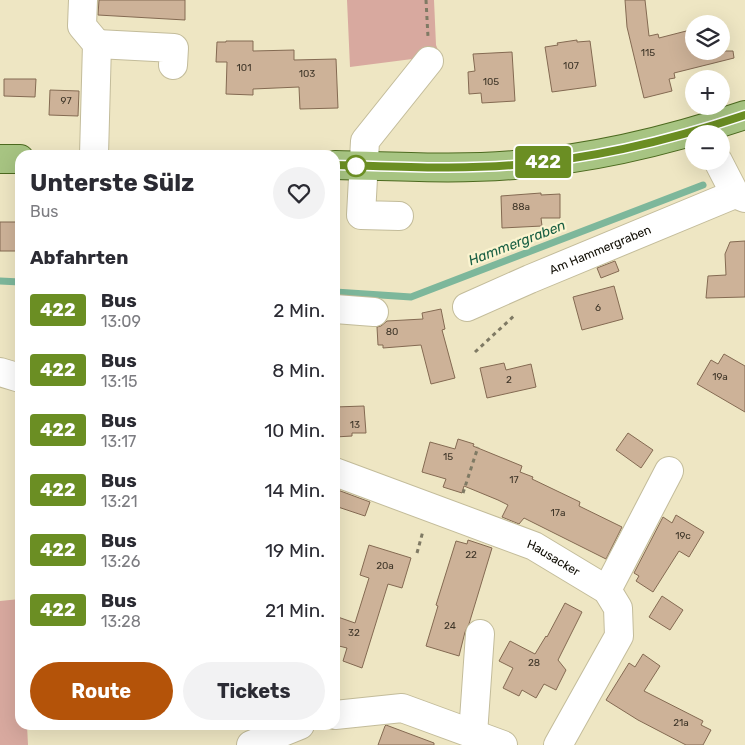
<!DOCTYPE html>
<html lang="de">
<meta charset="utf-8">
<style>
body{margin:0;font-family:Rubik,sans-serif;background:#f2f2f3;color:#2b2b33;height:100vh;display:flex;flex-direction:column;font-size:19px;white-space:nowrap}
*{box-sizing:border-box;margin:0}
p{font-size:16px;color:#7c7c81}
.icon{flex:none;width:28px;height:28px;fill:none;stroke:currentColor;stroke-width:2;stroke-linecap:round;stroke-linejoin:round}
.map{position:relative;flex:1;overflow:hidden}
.drawer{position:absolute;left:15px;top:150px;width:325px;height:580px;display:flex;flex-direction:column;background:#fff;border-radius:15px;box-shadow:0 5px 20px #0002}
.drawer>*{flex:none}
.badge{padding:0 10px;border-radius:4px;font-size:18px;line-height:32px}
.controls{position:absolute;left:685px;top:15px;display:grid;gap:10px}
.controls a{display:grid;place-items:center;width:45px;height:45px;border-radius:50%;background:#fff;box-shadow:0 5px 20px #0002;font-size:25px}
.map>.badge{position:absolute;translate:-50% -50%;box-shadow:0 0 0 2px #fff}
h2{padding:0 15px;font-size:19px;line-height:45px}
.round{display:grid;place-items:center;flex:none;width:52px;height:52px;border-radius:26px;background:#f2f2f3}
.headline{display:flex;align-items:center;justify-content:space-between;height:85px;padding:0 15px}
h1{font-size:24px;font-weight:700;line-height:38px}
.action{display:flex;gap:10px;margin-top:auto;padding:10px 15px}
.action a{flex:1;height:58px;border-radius:30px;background:#b45309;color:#fff;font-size:20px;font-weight:700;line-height:58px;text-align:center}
.action a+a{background:#f2f2f3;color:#2b2b33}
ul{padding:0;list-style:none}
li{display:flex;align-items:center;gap:15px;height:60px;padding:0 15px}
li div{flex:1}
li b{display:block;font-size:19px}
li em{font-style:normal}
li .badge{min-width:55px;font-weight:700;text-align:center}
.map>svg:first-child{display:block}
.green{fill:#d8a99f}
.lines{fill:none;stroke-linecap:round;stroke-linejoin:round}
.stream{stroke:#7db79b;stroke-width:7}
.building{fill:#cdb298;stroke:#846a52}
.minor-casing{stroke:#c3bc9a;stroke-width:30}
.major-casing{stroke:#4c6a1f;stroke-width:30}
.path{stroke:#7f7a64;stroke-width:3;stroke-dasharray:4 4;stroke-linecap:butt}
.minor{stroke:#fff;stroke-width:28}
.major{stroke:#a7c482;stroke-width:28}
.line-casing{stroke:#fff;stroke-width:11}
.line{stroke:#6b8e23;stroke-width:8}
.stop-dot{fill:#fff;stroke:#6b8e23;stroke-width:2.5}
.labels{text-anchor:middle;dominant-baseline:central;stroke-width:4.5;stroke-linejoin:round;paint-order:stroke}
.number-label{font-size:10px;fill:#3e3528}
.street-label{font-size:12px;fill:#0e0b02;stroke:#fbf4d0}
.water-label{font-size:14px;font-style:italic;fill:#195f43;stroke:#fbf4d0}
</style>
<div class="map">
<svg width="745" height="745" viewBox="0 0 745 745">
<rect width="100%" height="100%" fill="#eee6c3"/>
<!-- green -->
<path class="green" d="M 347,0 L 434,0 L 436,45 L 441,58 L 420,58 L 350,67 Z
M 20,599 L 20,725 L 27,725 L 28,745 L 0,745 L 0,601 Z"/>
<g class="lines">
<!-- stream -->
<path class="stream" d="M 0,281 L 20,282
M 335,292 L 411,297 L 703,185"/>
</g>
<!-- building -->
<path class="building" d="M 99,0 L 185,0 L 185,20 L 98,15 Z
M 625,0 L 645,0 L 649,36 L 658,34 L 659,38 L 694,29 L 694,51 L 733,51 L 734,58 L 674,73 L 675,78 L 669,79 L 672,91 L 644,98 L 627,27 Z
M 577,40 L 577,42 L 590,41 L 596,86 L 552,92 L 545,47 L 558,45 L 557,43 Z
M 226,41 L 253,41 L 253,51 L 294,50 L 294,60 L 336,59 L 338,108 L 300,109 L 299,87 L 253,89 L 253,95 L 226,94 L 227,62 L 216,62 L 217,42 L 226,42 Z
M 512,52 L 515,101 L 482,103 L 481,93 L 469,94 L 468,72 L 475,71 L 473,54 Z
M 4,79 L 36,79 L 35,97 L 4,96 Z
M 50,90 L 79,91 L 78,116 L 49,115 Z
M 541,193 L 541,195 L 560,194 L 560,218 L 541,218 L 542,226 L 502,228 L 501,196 Z
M 0,222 L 20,222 L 20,251 L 0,251 Z
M 745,241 L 745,297 L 706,298 L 708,276 L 726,275 L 725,254 L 730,242 Z
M 615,261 L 619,271 L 601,278 L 597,268 Z
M 614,286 L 623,319 L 582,330 L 573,297 Z
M 441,309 L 445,329 L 442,330 L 455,378 L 431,384 L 421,345 L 383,348 L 383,345 L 378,345 L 377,327 L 381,326 L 387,321 L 423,319 L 422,313 Z
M 724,354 L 745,366 L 745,412 L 697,384 L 711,360 L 718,364 Z
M 504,363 L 506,370 L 531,364 L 536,387 L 487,398 L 480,368 Z
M 364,406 L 366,433 L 352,433 L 352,436 L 335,437 L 335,407 Z
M 628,433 L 653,450 L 641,468 L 616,450 Z
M 458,439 L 474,444 L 473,446 L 522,466 L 520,472 L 533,477 L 532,479 L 580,502 L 579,506 L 622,527 L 606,559 L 524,518 L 519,524 L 502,517 L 508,505 L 498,500 L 464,486 L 462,493 L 443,487 L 446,479 L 422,472 L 430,442 L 455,449 Z
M 335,489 L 370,502 L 365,516 L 335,506 Z
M 676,515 L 704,532 L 689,557 L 679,551 L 653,592 L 636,581 L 639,576 L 634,573 L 663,517 L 672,523 Z
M 468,540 L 492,548 L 469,624 L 465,632 L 459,656 L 426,646 L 438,606 L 436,605 L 456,541 L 467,544 Z
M 369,545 L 411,558 L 402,588 L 388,584 L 362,668 L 343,661 L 347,648 L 335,645 L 335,616 L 355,623 L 369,578 L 360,575 Z
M 662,596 L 683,610 L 670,630 L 649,617 Z
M 565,603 L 582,612 L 558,660 L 566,670 L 556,690 L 544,684 L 536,698 L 522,690 L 519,696 L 503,688 L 513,668 L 499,661 L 510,641 L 535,654 L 546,636 L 547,637 Z
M 643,654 L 660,666 L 644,691 L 703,721 L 701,725 L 711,730 L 703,745 L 686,745 L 638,720 L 606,700 L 629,663 L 635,667 Z
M 386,725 L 434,743 L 434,745 L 378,745 L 385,726 Z"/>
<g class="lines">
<!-- minor casing -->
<g class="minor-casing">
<g id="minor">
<path d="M 83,0 L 82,26 L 97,44 L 94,155"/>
<path d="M 97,44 L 174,48 L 173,65"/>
<path d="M 718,161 L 735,194 L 745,198"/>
<path d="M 399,216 L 361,215 L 365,141 L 429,61"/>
<path id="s1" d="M 467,307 L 530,279 L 735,194"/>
<path d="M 335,309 L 374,312"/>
<path d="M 0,372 L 20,378"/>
<path id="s2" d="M 335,472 L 534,546 L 607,590 L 618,608 L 619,636 L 558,745"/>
<path d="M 607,590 L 669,471"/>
<path d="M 335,715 L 402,708 L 503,745"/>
<path d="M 473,734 L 480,634"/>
<path d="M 251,745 L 300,725"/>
</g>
</g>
<!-- major casing -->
<g class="major-casing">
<path id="major" d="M 0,159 L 20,159
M 335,165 C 395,166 455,170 514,165 C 593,159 671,140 745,115"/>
</g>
<!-- path -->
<path class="path" d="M 426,0 L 428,37
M 475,352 L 516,314
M 463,493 L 478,447
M 417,553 L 423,531"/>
<!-- minor -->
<use href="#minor" class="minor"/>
<!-- major -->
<use href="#major" class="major"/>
</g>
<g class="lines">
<!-- line casing -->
<g class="line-casing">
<path id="line" d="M 335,165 C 395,166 455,170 514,165 C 593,159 671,140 745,115"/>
</g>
<!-- line -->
<use href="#line" class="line"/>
</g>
<!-- markers -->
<circle class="stop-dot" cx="356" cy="166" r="10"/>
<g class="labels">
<!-- number labels -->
<g class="number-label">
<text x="648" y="53">115</text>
<text x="571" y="66">107</text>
<text x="244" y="68">101</text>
<text x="307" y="74">103</text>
<text x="491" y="82">105</text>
<text x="66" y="101">97</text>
<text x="521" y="207">88a</text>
<text x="598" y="308">6</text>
<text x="392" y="332">80</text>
<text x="720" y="377">19a</text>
<text x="509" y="380">2</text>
<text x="355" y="425">13</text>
<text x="448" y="457">15</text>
<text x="514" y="480">17</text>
<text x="558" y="513">17a</text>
<text x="683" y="536">19c</text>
<text x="471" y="555">22</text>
<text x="385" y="566">20a</text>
<text x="450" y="626">24</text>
<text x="354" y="633">32</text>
<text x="534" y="663">28</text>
<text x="681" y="723">21a</text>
</g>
<!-- street labels -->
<g class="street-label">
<text stroke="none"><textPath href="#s1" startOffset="145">Am Hammergraben</textPath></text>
<text stroke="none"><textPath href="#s2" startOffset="235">Hausacker</textPath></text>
</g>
<!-- water labels -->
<g class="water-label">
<text transform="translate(517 243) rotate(-21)">Hammergraben</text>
</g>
</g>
</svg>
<div class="controls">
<a><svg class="icon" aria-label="layers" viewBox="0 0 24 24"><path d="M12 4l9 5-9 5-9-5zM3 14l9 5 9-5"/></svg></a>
<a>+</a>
<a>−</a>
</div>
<b class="badge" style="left:543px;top:162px;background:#6b8e23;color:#fff">422</b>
<section class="drawer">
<div class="headline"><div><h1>Unterste Sülz</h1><p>Bus</p></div><a class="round"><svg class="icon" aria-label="heart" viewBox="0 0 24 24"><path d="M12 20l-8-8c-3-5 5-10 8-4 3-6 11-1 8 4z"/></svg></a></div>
<h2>Abfahrten</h2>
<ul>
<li><span class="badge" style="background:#6b8e23;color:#fff">422</span><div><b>Bus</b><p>13:09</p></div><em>2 Min.</em></li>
<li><span class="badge" style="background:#6b8e23;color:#fff">422</span><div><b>Bus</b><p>13:15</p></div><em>8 Min.</em></li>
<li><span class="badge" style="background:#6b8e23;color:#fff">422</span><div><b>Bus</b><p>13:17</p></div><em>10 Min.</em></li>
<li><span class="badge" style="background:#6b8e23;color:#fff">422</span><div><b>Bus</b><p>13:21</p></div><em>14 Min.</em></li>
<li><span class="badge" style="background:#6b8e23;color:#fff">422</span><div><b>Bus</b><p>13:26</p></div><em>19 Min.</em></li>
<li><span class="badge" style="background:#6b8e23;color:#fff">422</span><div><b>Bus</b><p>13:28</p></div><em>21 Min.</em></li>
</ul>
<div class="action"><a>Route</a><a>Tickets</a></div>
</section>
</div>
